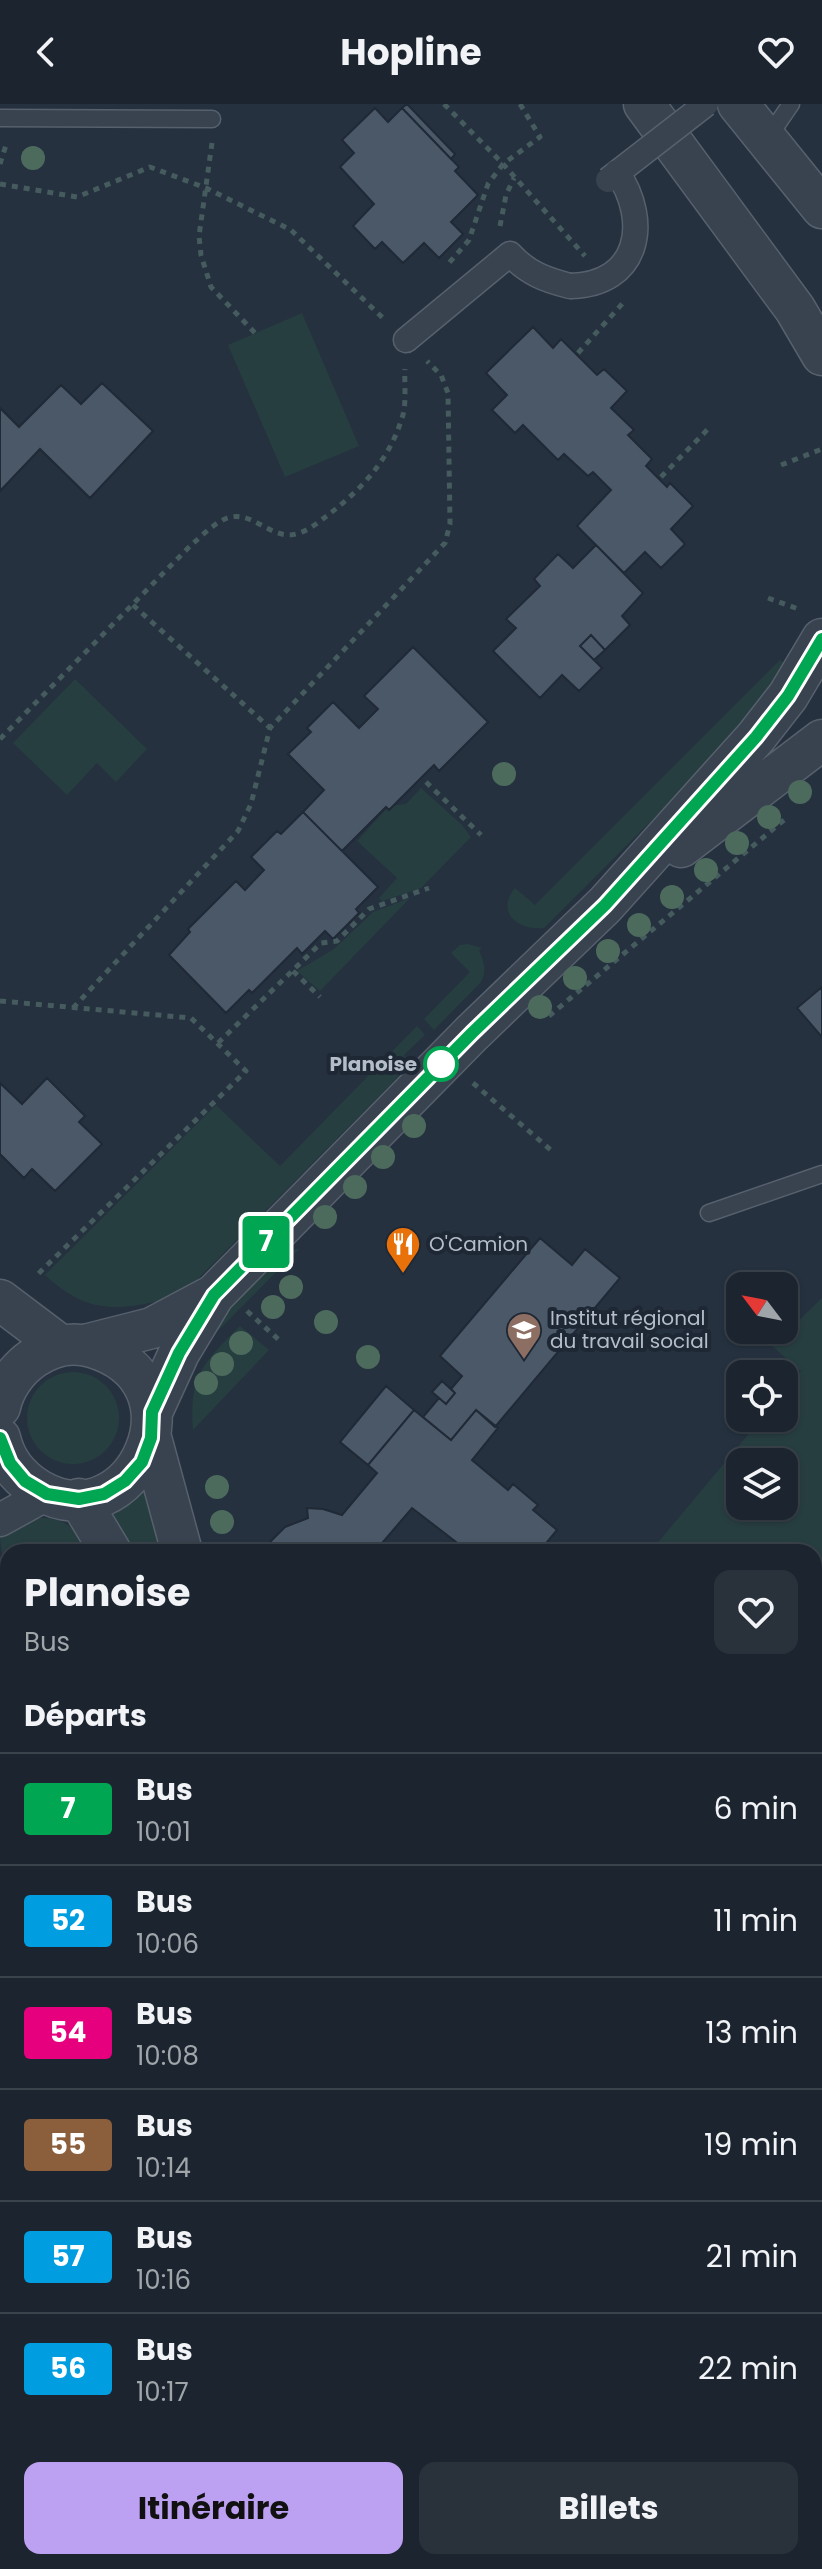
<!DOCTYPE html>
<html lang="fr">
<meta charset="utf-8">
<style>
body{margin:0;font-family:Poppins,sans-serif;background:#29313b;color:#f1f3f6;height:100vh;display:flex;flex-direction:column;font-size:30px;white-space:nowrap}
*{box-sizing:border-box;margin:0}
p{font-size:26px;color:#a0a5aa}
.icon{flex:none;width:44px;height:44px;fill:none;stroke:currentColor;stroke-width:2;stroke-linecap:round;stroke-linejoin:round}
.map{position:relative;flex:1;overflow:hidden}
.drawer{position:absolute;left:0px;top:1440px;width:822px;height:1026px;display:flex;flex-direction:column;background:#1c252f;border-radius:24px 24px 0 0;box-shadow:0 2px 6px #0004,0 0 0 2px #3a424b}
.drawer>*{flex:none}
.badge{padding:0 16px;border-radius:6px;font-size:28px;line-height:52px}
.needle{width:52px;rotate:302deg}
.controls{position:absolute;left:726px;top:1168px;display:grid;gap:16px}
.controls a{display:grid;place-items:center;width:72px;height:72px;border-radius:16px;background:#1c252f;box-shadow:0 2px 6px #0004,0 0 0 2px #3a424b;font-size:40px}
.map>.badge{position:absolute;translate:-50% -50%;box-shadow:0 0 0 4px #fff}
h2{padding:0 24px;font-size:30px;line-height:72px}
.round{display:grid;place-items:center;flex:none;width:84px;height:84px;border-radius:16px;background:#29313b}
.head{display:flex;align-items:center;justify-content:space-between;height:136px;padding:0 24px}
h1{font-size:38px;font-weight:700;line-height:60px}
.action{display:flex;gap:16px;margin-top:auto;padding:16px 24px}
.action a{flex:1;height:92px;border-radius:16px;background:#bca0f2;color:#111;font-size:32px;font-weight:700;line-height:92px;text-align:center}
.action a+a{background:#29313b;color:#f1f3f6}
ul{padding:0;list-style:none}
li{display:flex;align-items:center;gap:24px;height:112px;padding:0 24px;border-top:2px solid #3a424b}
li div{flex:1}
li b{display:block;font-size:30px}
li em{font-style:normal}
li .badge{min-width:88px;font-weight:700;text-align:center}
header{display:flex;justify-content:space-between;align-items:center;height:104px;padding:0 24px;background:#1c252f;font-size:36px;font-weight:700}
.map>svg:first-child{display:block}
.green{fill:#273e40;fill-rule:evenodd}
.building{fill:#4b5868;stroke:#202936;stroke-width:2}
.lines{fill:none;stroke-linecap:round;stroke-linejoin:round}
.service-casing{stroke:#57606d;stroke-width:19}
.pedestrian-casing{stroke:#57606d;stroke-width:27}
.minor-casing{stroke:#57606d;stroke-width:35}
.tertiary-casing{stroke:#57606d;stroke-width:43}
.path{stroke:#455b5d;stroke-width:5;stroke-dasharray:6 6;stroke-linecap:butt}
.service{stroke:#39424f;stroke-width:16}
.pedestrian{stroke:#39424f;stroke-width:24}
.minor{stroke:#39424f;stroke-width:32}
.tertiary{stroke:#39424f;stroke-width:40}
.pedestrian-bridge-casing{stroke:#57606d;stroke-width:27;stroke-linecap:butt}
.pedestrian-bridge{stroke:#39424f;stroke-width:24}
.tree{fill:#4c6b5d}
.line-casing{stroke:#fff;stroke-width:18}
.line{stroke:#00a651;stroke-width:12}
.stop-dot{fill:#fff;stroke:#00a651;stroke-width:4}
.labels{text-anchor:middle;dominant-baseline:central;stroke-width:8;stroke-linejoin:round;paint-order:stroke}
.stop-label{font-size:20px;font-weight:bold;fill:#b5bdca;stroke:#1e2734;text-anchor:end}
.poi-label{font-size:20px;fill:#b5bdca;stroke:#1e2734;text-anchor:start}
</style>
<header><svg class="icon" aria-label="back" viewBox="0 0 24 24"><path d="M15 5l-7 7 7 7"/></svg>Hopline<svg class="icon" aria-label="heart" viewBox="0 0 24 24"><path d="M12 20l-8-8c-3-5 5-10 8-4 3-6 11-1 8 4z"/></svg></header>
<div class="map">
<svg width="822" height="2465" viewBox="0 0 822 2465">
<rect width="100%" height="100%" fill="#25313f"/>
<!-- green -->
<path class="green" d="M 302,209 L 359,342 L 285,373 L 228,241 Z
M 780,556 L 791,563 L 731,637 L 544,824 C 518,827 495,808 515,784 L 535,801 Z
M 75,575 L 147,645 L 116,678 L 97,659 L 67,691 L 13,639 Z
M 421,684 L 462,721 L 471,733 L 421,784 L 382,797 L 379,794 L 397,774 L 357,737 L 389,702 L 406,700 Z
M 410,794 L 320,887 L 297,867 L 334,845 L 373,808 Z
M 468,840 L 482,844 L 479,846 C 484,858 487,866 481,878 L 434,926 L 424,915 L 470,868 L 451,849 L 460,841 Z
M 417,922 L 425,931 L 404,951 L 411,960 L 188,1185 L 158,1203 L 155,1198 C 107,1208 82,1205 45,1171 L 216,1001 L 280,1062 Z
M 300,1144 L 204,1241 L 200,1234 L 278,1152 Z
M 822,1194 L 822,1814 L 814,1824 L 814,1448 L 650,1448 L 762,1314 L 784,1314 L 784,1288 L 801,1267 L 772,1242 ZM 740,1358 L 784,1358 L 784,1402 L 740,1402 Z
M 240,1222 L 269,1246 L 193,1326 C 189,1271 203,1259 240,1222 Z
M27 1314a46 46 0 1 1 92 0a46 46 0 1 1-92 0Z
M 147,1384 L 171,1448 L 127,1448 L 111,1409 L 131,1399 Z
M 34,1414 C 64,1412 77,1425 93,1448 L 61,1448 L 34,1439 L 30,1448 L 8,1448 L 8,1453 L 2,1450 L 0,1434 L 11,1423 Z
M 814,1903 L 822,1909 L 822,2047 L 814,2028 Z"/>
<!-- building -->
<path class="building" d="M 407,0 L 455,50 L 451,55 L 402,4 Z
M 375,4 L 388,18 L 402,4 L 459,63 L 455,67 L 478,91 L 451,118 L 463,130 L 439,154 L 424,139 L 403,159 L 382,138 L 375,145 L 353,122 L 374,100 L 340,63 L 354,49 L 342,36 Z
M 533,223 L 553,244 L 561,235 L 597,271 L 604,265 L 627,287 L 611,304 L 634,326 L 628,331 L 652,355 L 646,362 L 667,383 L 670,379 L 693,402 L 671,425 L 685,440 L 661,464 L 645,448 L 624,469 L 577,422 L 611,386 L 593,368 L 588,372 L 564,350 L 558,356 L 523,321 L 515,329 L 492,306 L 507,291 L 486,269 Z
M 102,279 L 153,327 L 90,394 L 40,345 L 0,387 L 0,304 L 19,323 L 61,281 L 81,300 Z
M 596,441 L 643,489 L 622,512 L 630,521 L 605,546 L 591,531 L 580,542 L 602,564 L 579,587 L 562,571 L 540,594 L 493,547 L 516,524 L 506,515 L 540,482 L 534,475 L 558,450 L 573,464 Z
M 591,531 L 605,546 L 594,556 L 580,542 Z
M 413,543 L 488,618 L 439,667 L 434,661 L 389,706 L 386,703 L 342,747 L 303,708 L 324,686 L 288,650 L 311,628 L 307,624 L 333,598 L 359,624 L 378,605 L 364,592 Z
M 303,708 L 378,783 L 356,805 L 359,809 L 333,835 L 325,827 L 302,850 L 297,844 L 252,889 L 249,886 L 226,909 L 169,851 L 190,828 L 188,825 L 236,777 L 245,786 L 264,766 L 251,753 L 277,727 L 281,730 Z
M 822,883 L 822,933 L 797,904 Z
M 47,974 L 85,1012 L 79,1018 L 102,1040 L 55,1087 L 32,1065 L 24,1074 L 0,1050 L 0,979 L 22,1000 Z
M 540,1134 L 572,1161 L 585,1145 L 620,1174 L 495,1323 L 476,1306 L 451,1336 L 423,1313 L 439,1294 L 446,1300 L 455,1289 L 451,1285 L 462,1272 L 440,1252 Z
M 442,1277 L 455,1289 L 446,1300 L 432,1288 Z
M 386,1282 L 414,1306 L 368,1361 L 340,1338 Z
M 414,1306 L 451,1336 L 476,1306 L 498,1324 L 472,1356 L 508,1386 L 513,1380 L 538,1401 L 533,1406 L 557,1426 L 539,1448 L 469,1448 L 412,1404 L 377,1445 L 378,1448 L 265,1448 L 270,1438 L 285,1423 L 308,1414 L 307,1404 L 323,1405 L 342,1411 L 377,1369 L 368,1361 Z
M 822,2334 L 822,2465 L 807,2465 L 804,2458 L 814,2458 L 814,2337 Z
M 309,2458 L 363,2458 L 365,2465 L 287,2465 Z
M 701,2458 L 759,2458 L 737,2465 L 703,2465 Z"/>
<g class="lines">
<!-- service casing -->
<g class="service-casing">
<path id="service" d="M 0,14 L 212,15
M 767,35 L 791,0
M 709,1109 L 822,1070"/>
</g>
<!-- pedestrian casing -->
<g class="pedestrian-casing">
<path id="pedestrian" d="M 406,236 L 510,150 C 527,169 546,176 570,182"/>
</g>
<!-- minor casing -->
<g class="minor-casing">
<path id="minor" d="M 0,1416 L 47,1390"/>
</g>
<!-- tertiary casing -->
<g class="tertiary-casing">
<path id="tertiary" d="M 644,0 L 795,205 L 822,251
M 738,0 L 822,104
M 681,743 L 822,636
M 0,1196 L 61,1242
M 85,1241 L 152,1224 L 214,1191
M 0,1303 C 8,1264 51,1231 92,1243 C 210,1278 132,1440 39,1386 C 19,1374 5,1357 0,1334
M 152,1308 L 179,1249 L 214,1191 L 472,929 L 605,801 L 756,633 L 788,592 L 822,535
M 151,1334 L 182,1448
M 79,1395 L 111,1448
M 531,2458 L 534,2465"/>
</g>
<!-- path -->
<path class="path" d="M 444,0 L 503,60 L 488,80 L 469,136 L 449,159
M 520,0 L 540,33 L 503,60 L 585,152
M 212,39 L 199,132 L 201,151 L 211,183 L 256,230
M 0,60 L 7,38
M 0,80 L 77,93 L 150,63 L 206,84 L 291,126 L 385,216
M 500,122 L 506,91 L 514,74
M 578,249 L 623,199
M 781,361 L 822,345
M 661,373 L 708,325
M 768,494 L 801,506
M 133,501 L 270,624
M 0,635 L 192,440 C 201,433 210,423 221,417 C 249,400 269,437 296,430 C 308,427 319,418 328,411 C 362,385 389,356 402,314 C 407,300 404,280 405,265
M 426,678 L 481,731
M 293,867 L 320,893
M 0,897 L 191,914 L 246,967 L 38,1170
M 73,904 L 238,727 L 251,700 L 270,624 L 445,439 L 450,420 L 448,289 L 441,271 L 427,257
M 549,912 L 784,716
M 218,939 L 321,839 L 337,837 L 369,805 L 429,784
M 473,979 L 552,1047
M 247,1207 L 279,1236
M 0,1456 L 8,1460"/>
<!-- service -->
<use href="#service" class="service"/>
<!-- pedestrian -->
<use href="#pedestrian" class="pedestrian"/>
<!-- minor -->
<use href="#minor" class="minor"/>
<!-- tertiary -->
<use href="#tertiary" class="tertiary"/>
<!-- pedestrian-bridge casing -->
<g class="pedestrian-bridge-casing">
<path id="pedestrian-bridge" d="M 608,76 L 706,0
M 570,182 C 639,181 651,118 617,68"/>
</g>
<!-- pedestrian-bridge -->
<use href="#pedestrian-bridge" class="pedestrian-bridge"/>
</g>
<!-- trees -->
<g class="tree">
<circle cx="33" cy="54" r="12"/>
<circle cx="504" cy="670" r="12"/>
<circle cx="800" cy="688" r="12"/>
<circle cx="769" cy="713" r="12"/>
<circle cx="737" cy="739" r="12"/>
<circle cx="706" cy="766" r="12"/>
<circle cx="672" cy="793" r="12"/>
<circle cx="639" cy="821" r="12"/>
<circle cx="608" cy="847" r="12"/>
<circle cx="575" cy="874" r="12"/>
<circle cx="540" cy="903" r="12"/>
<circle cx="414" cy="1022" r="12"/>
<circle cx="383" cy="1053" r="12"/>
<circle cx="355" cy="1083" r="12"/>
<circle cx="325" cy="1113" r="12"/>
<circle cx="291" cy="1183" r="12"/>
<circle cx="273" cy="1203" r="12"/>
<circle cx="326" cy="1218" r="12"/>
<circle cx="241" cy="1239" r="12"/>
<circle cx="368" cy="1253" r="12"/>
<circle cx="222" cy="1260" r="12"/>
<circle cx="206" cy="1279" r="12"/>
<circle cx="217" cy="1383" r="12"/>
<circle cx="222" cy="1418" r="12"/>
</g>
<g class="lines">
<!-- line casing -->
<g class="line-casing">
<path id="line" d="M 0,1334 L 10,1359 L 25,1377 L 47,1390 L 79,1395 L 104,1390 L 125,1377 L 142,1358 L 151,1334 L 152,1308 L 179,1249 L 214,1191 L 472,929 L 605,801 L 756,633 L 788,592 L 822,535"/>
</g>
<!-- line -->
<use href="#line" class="line"/>
</g>
<!-- icons -->
<defs>
<g id="restaurant-pin" transform="scale(1.8)"><path d="M0 17L-7.5 6A9.5 9.5 0 1 1 7.5 6Z" fill="#e8710a" stroke="#1e2734"/><path d="M-5-6h1v4h1v-4h1v4h1v-4h1v5L-1.5 .5V6h-2V.5L-5-1ZM5-6V6H3V1.5H1.5Q1.5-4 5-6Z" fill="#fff"/></g>
<g id="university-pin" transform="scale(1.8)"><path d="M0 17L-7.5 6A9.5 9.5 0 1 1 7.5 6Z" fill="#8d6e63" stroke="#1e2734"/><path d="M0-5L7-2L0 1L-7-2ZM-4 1L0 2.5L4 1V4Q0 6-4 4Z" fill="#fff"/></g>
</defs>
<g fill-rule="evenodd">
<use href="#restaurant-pin" x="403" y="1140"/>
<use href="#university-pin" x="524" y="1226"/>
</g>
<!-- markers -->
<circle class="stop-dot" cx="441" cy="960" r="16"/>
<g class="labels">
<!-- stop labels -->
<g class="stop-label">
<text x="417" y="960">Planoise</text>
</g>
<!-- poi labels -->
<g class="poi-label">
<text x="429" y="1140">O'Camion</text>
<text x="550" y="1214">Institut régional<tspan x="550" dy="23">du travail social</tspan></text>
</g>
</g>
</svg>
<div class="controls">
<a><svg class="needle" viewBox="-14 -14 28 28"><path d="M0-13l5 13h-10z" fill="#e53935"/><path d="M0 13l5-13h-10z" fill="#a0a5aa"/></svg></a>
<a><svg class="icon" aria-label="locate" viewBox="0 0 24 24"><circle cx="12" cy="12" r="6"/><path d="M12 2v4M12 18v4M2 12h4M18 12h4"/></svg></a>
<a><svg class="icon" aria-label="layers" viewBox="0 0 24 24"><path d="M12 4l9 5-9 5-9-5zM3 14l9 5 9-5"/></svg></a>
</div>
<b class="badge" style="left:266px;top:1138px;background:#00a651;color:#fff">7</b>
<section class="drawer">
<div class="head"><div><h1>Planoise</h1><p>Bus</p></div><a class="round"><svg class="icon" aria-label="heart" viewBox="0 0 24 24"><path d="M12 20l-8-8c-3-5 5-10 8-4 3-6 11-1 8 4z"/></svg></a></div>
<h2>Départs</h2>
<ul>
<li><span class="badge" style="background:#00a651;color:#fff">7</span><div><b>Bus</b><p>10:01</p></div><em>6 min</em></li>
<li><span class="badge" style="background:#009ee0;color:#fff">52</span><div><b>Bus</b><p>10:06</p></div><em>11 min</em></li>
<li><span class="badge" style="background:#e6007e;color:#fff">54</span><div><b>Bus</b><p>10:08</p></div><em>13 min</em></li>
<li><span class="badge" style="background:#8b5e3c;color:#fff">55</span><div><b>Bus</b><p>10:14</p></div><em>19 min</em></li>
<li><span class="badge" style="background:#009ee0;color:#fff">57</span><div><b>Bus</b><p>10:16</p></div><em>21 min</em></li>
<li><span class="badge" style="background:#009ee0;color:#fff">56</span><div><b>Bus</b><p>10:17</p></div><em>22 min</em></li>
</ul>
<div class="action"><a>Itinéraire</a><a>Billets</a></div>
</section>
</div>
